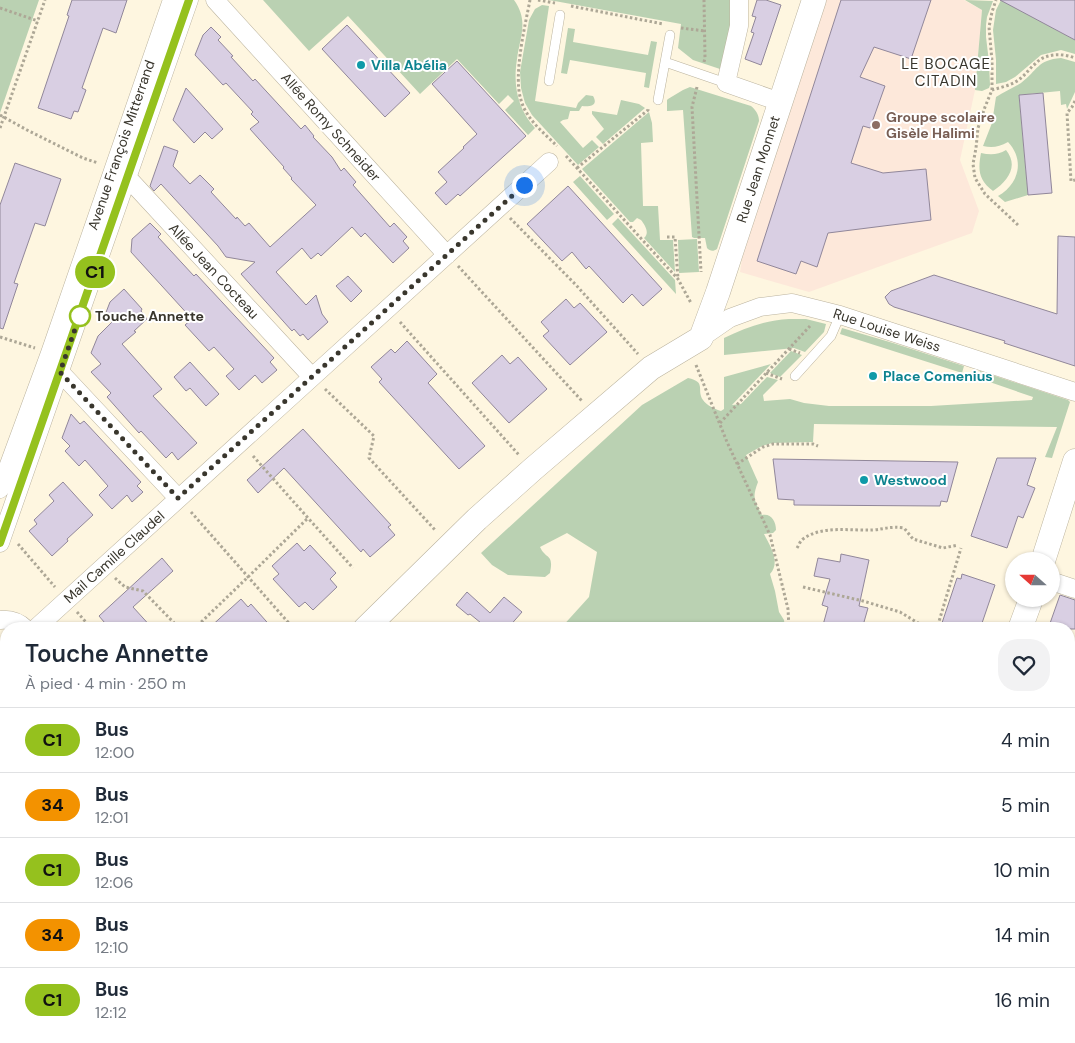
<!DOCTYPE html>
<html lang="fr">
<meta charset="utf-8">
<style>
body{margin:0;font-family:"DM Sans",sans-serif;background:#f2f2f3;color:#1f2937;height:100vh;display:flex;flex-direction:column;font-size:19px;white-space:nowrap}
*{box-sizing:border-box;margin:0}
p{font-size:16px;color:#747a83}
.icon{flex:none;width:28px;height:28px;fill:none;stroke:currentColor;stroke-width:2;stroke-linecap:round;stroke-linejoin:round}
.map{position:relative;flex:1;overflow:hidden}
.sheet{position:absolute;left:0px;top:622px;width:1075px;height:421px;display:flex;flex-direction:column;background:#fff;border-radius:20px 20px 0 0;box-shadow:0 1px 4px #0004}
.sheet>*{flex:none}
.badge{padding:0 10px;border-radius:16px;font-size:18px;line-height:32px}
.needle{width:32px;rotate:291deg}
.buttons{position:absolute;left:1005px;top:552px;display:grid;gap:10px}
.buttons a{display:grid;place-items:center;width:55px;height:55px;border-radius:50%;background:#fff;box-shadow:0 1px 4px #0004;font-size:25px}
.you{position:absolute;width:25px;height:25px;margin:-12px;border:4px solid #fff;border-radius:50%;background:#1a73e8;box-shadow:0 0 0 8px #1a73e833}
.map>.badge{position:absolute;translate:-50% -50%;box-shadow:0 0 0 2px #fff}
.round{display:grid;place-items:center;flex:none;width:52px;height:52px;border-radius:20px;background:#f2f2f3}
.summary{display:flex;align-items:center;justify-content:space-between;height:85px;padding:0 25px}
h1{font-size:24px;font-weight:600;line-height:38px}
ul{padding:0;list-style:none}
li{display:flex;align-items:center;gap:15px;height:65px;padding:0 25px;border-top:1px solid #e0e1e3}
li div{flex:1}
li b{display:block;font-size:19px}
li em{font-style:normal}
li .badge{min-width:55px;font-weight:700;text-align:center}
.map>svg:first-child{display:block}
.education{fill:#fde8da}
.green{fill:#bad1b2}
.building{fill:#d9cfe3;stroke:#91879a}
.lines{fill:none;stroke-linecap:round;stroke-linejoin:round}
.lane-casing{stroke:#bbb39e;stroke-width:10}
.street-casing{stroke:#bbb39e;stroke-width:19}
.secondary-casing{stroke:#bbb39e;stroke-width:25}
.path{stroke:#ada796;stroke-width:3;stroke-dasharray:2.5 2.5;stroke-linecap:butt}
.lane{stroke:#fff;stroke-width:9}
.street{stroke:#fff;stroke-width:18}
.secondary{stroke:#fff;stroke-width:24}
.line-casing{stroke:#fff;stroke-width:11}
.line{stroke:#95c11e;stroke-width:8}
.walk{stroke:#39362d;stroke-width:5;stroke-dasharray:0 9}
.culture-dot{fill:#0f9aa8;stroke:#fff;stroke-width:2}
.education-dot{fill:#8d6e63;stroke:#fff;stroke-width:2}
.stop-dot{fill:#fff;stroke:#95c11e;stroke-width:2.5}
.labels{text-anchor:middle;dominant-baseline:central;stroke-width:4;stroke-linejoin:round;paint-order:stroke}
.culture-label{font-size:14px;font-weight:bold;fill:#0d838f;stroke:#fff;text-anchor:start}
.education-label{font-size:14px;font-weight:bold;fill:#785e54;stroke:#fff;text-anchor:start}
.street-label{font-size:14px;fill:#39362d;stroke:#fff}
.stop-label{font-size:14px;font-weight:bold;fill:#39362d;stroke:#fff;text-anchor:start}
.neighbourhood-label{font-size:15px;letter-spacing:1px;fill:#39362d;stroke:#fff}
</style>
<div class="map">
<svg width="1075" height="1043" viewBox="0 0 1075 1043">
<rect width="100%" height="100%" fill="#fef6e0"/>
<!-- education -->
<path class="education" d="M 824,0 L 964,0 L 982,10 L 975,90 L 960,160 L 979,211 L 972,233 L 809,292 L 740,272 L 743,253 Z"/>
<!-- green -->
<path class="green" d="M 0,0 L 39,0 L 0,113 Z
M 263,0 L 514,0 C 529,21 520,36 517,59 C 513,85 517,108 535,128 L 528,135 L 505,110 L 514,101 L 508,95 L 499,104 L 457,59 L 420,94 L 348,16 L 309,51 Z
M 549,0 L 732,0 L 733,26 L 720,69 L 693,60 L 678,48 L 681,24 Z
M 965,0 L 993,1 L 987,17 L 986,25 L 986,37 L 989,62 L 990,85 L 989,88 L 982,91 L 975,90 L 982,10 Z
M 1001,0 L 1075,40 L 1075,54 L 1061,50 L 1041,55 L 1015,77 L 1006,82 L 996,84 L 996,60 L 993,30 L 996,10 Z
M 542,5 L 549,6 L 535,101 L 576,108 L 578,103 L 586,95 L 593,96 C 599,106 589,107 582,106 L 579,111 L 570,111 L 568,119 L 563,120 L 560,122 L 583,148 L 592,140 L 599,147 L 578,165 L 532,115 L 525,103 L 521,88 L 520,72 L 529,20 L 535,9 Z
M 568,28 L 575,29 L 573,42 L 648,55 L 651,41 L 657,42 L 649,88 L 644,87 L 646,73 L 570,60 L 567,74 L 561,73 Z
M 1061,58 L 1075,62 L 1075,92 L 1067,109 L 1066,104 L 1061,105 L 1060,91 L 1019,95 L 1028,195 L 1005,202 L 998,196 C 1019,184 1025,160 1008,142 C 999,147 992,148 983,146 L 992,123 L 996,97 C 1004,92 1013,88 1021,83 C 1038,70 1037,60 1061,58 Z
M 690,87 L 751,106 C 756,110 759,115 759,121 L 717,249 C 713,252 710,251 707,248 L 705,238 L 694,238 L 692,237 L 683,110 L 668,111 L 667,111 L 667,100 L 668,99 L 683,90 Z
M 621,100 L 639,104 L 645,108 L 603,144 L 596,137 L 604,129 L 592,114 L 592,111 L 617,115 Z
M 649,112 L 652,123 L 653,142 L 641,143 L 643,206 L 658,206 L 660,240 L 673,240 L 675,272 L 644,238 C 650,233 645,225 641,220 L 637,218 L 633,222 L 630,222 L 582,169 Z
M 1006,150 C 1019,166 1008,181 993,191 C 978,180 978,169 981,153 C 990,155 998,155 1006,150 Z
M 580,176 L 614,214 L 607,220 L 573,182 Z
M 618,218 L 675,280 L 676,294 L 612,224 Z
M 697,239 L 699,272 L 679,273 L 678,240 Z
M 789,319 L 806,319 L 826,324 L 824,332 L 805,352 L 794,348 L 724,355 L 724,338 C 745,328 766,320 789,319 Z
M 842,328 L 893,343 L 964,366 L 962,373 L 840,334 Z
M 791,351 L 802,355 L 780,377 L 770,373 Z
M 771,364 L 732,405 L 741,404 L 767,377 L 778,380 L 763,395 L 764,401 L 790,399 L 804,403 L 829,406 L 931,406 L 1032,400 L 1033,397 L 978,378 L 980,371 L 1068,400 L 1070,402 L 1052,458 L 1045,457 L 1057,427 L 814,424 L 813,442 L 772,443 L 762,446 L 746,455 L 758,482 C 752,498 754,500 762,515 C 771,513 776,521 776,530 L 773,533 L 764,534 C 770,546 781,562 770,574 L 775,591 L 779,612 L 784,620 L 785,629 L 560,629 L 589,597 L 597,552 L 567,533 L 540,547 C 546,560 554,553 550,573 L 545,577 L 508,575 L 492,565 L 481,553 L 642,405 L 688,378 C 707,382 696,390 703,400 C 706,405 715,409 721,411 L 724,409 L 724,377 Z
M 0,713 L 6,714 L 6,763 L 0,761 Z
M 1075,978 L 1075,1043 L 877,1043 L 877,1038 L 1069,1038 L 1069,991 Z
M 443,1038 L 544,1038 L 540,1043 L 439,1043 Z
M 698,1038 L 748,1038 L 753,1043 L 695,1043 Z"/>
<!-- building -->
<path class="building" d="M 72,0 L 127,0 L 116,33 L 103,28 L 82,88 L 86,90 L 78,112 L 74,111 L 71,119 L 38,108 L 69,16 L 67,15 Z
M 757,0 L 766,0 L 781,5 L 761,65 L 745,59 L 754,33 L 751,32 L 756,17 L 752,16 Z
M 841,0 L 931,0 L 911,59 L 874,47 L 860,77 L 885,86 L 870,128 L 863,126 L 851,163 L 883,173 L 926,169 L 931,220 L 828,233 L 817,267 L 801,261 L 796,274 L 757,261 Z
M 1000,0 L 1075,0 L 1075,40 Z
M 347,25 L 410,93 L 385,117 L 322,49 Z
M 211,27 L 221,37 L 218,40 L 233,56 L 231,57 L 253,81 L 255,79 L 301,129 L 305,125 L 314,136 L 313,137 L 332,157 L 341,171 L 344,168 L 356,182 L 353,185 L 390,227 L 394,223 L 407,237 L 403,241 L 409,248 L 393,263 L 365,233 L 361,237 L 352,227 L 321,256 L 318,253 L 311,259 L 302,248 L 276,272 L 306,305 L 316,295 L 322,314 L 328,322 L 308,340 L 303,334 L 300,336 L 294,329 L 292,331 L 241,274 L 255,262 L 226,257 L 218,246 L 161,184 L 154,191 L 150,186 L 164,146 L 178,151 L 173,166 L 190,184 L 200,175 L 214,189 L 211,192 L 236,219 L 237,217 L 245,226 L 249,223 L 270,247 L 316,205 L 291,179 L 292,178 L 283,168 L 284,167 L 250,129 L 259,122 L 251,114 L 253,112 L 226,83 L 223,85 L 195,55 L 203,35 Z
M 457,61 L 526,136 L 460,196 L 458,194 L 446,205 L 435,193 L 447,182 L 438,172 L 464,148 L 463,147 L 477,134 L 432,84 Z
M 186,88 L 223,129 L 212,139 L 205,132 L 194,143 L 173,120 Z
M 1043,93 L 1052,193 L 1028,195 L 1019,95 Z
M 15,163 L 61,179 L 45,226 L 35,223 L 14,283 L 18,284 L 3,329 L 0,328 L 0,205 Z
M 568,186 L 662,289 L 643,306 L 632,294 L 623,303 L 589,266 L 586,269 L 572,252 L 562,261 L 527,224 Z
M 150,223 L 161,234 L 158,237 L 194,276 L 196,274 L 274,358 L 270,362 L 277,370 L 262,383 L 255,375 L 239,390 L 226,376 L 234,369 L 214,347 L 209,351 L 185,325 L 192,319 L 131,252 L 132,239 Z
M 1058,236 L 1075,237 L 1075,366 L 1004,343 L 1005,341 L 894,307 L 889,304 L 885,297 L 891,291 L 934,275 L 1057,314 Z
M 348,276 L 362,291 L 351,302 L 336,286 Z
M 124,289 L 142,309 L 141,311 L 147,319 L 134,331 L 136,332 L 122,344 L 162,389 L 153,396 L 197,443 L 178,460 L 172,452 L 166,458 L 141,431 L 139,433 L 107,397 L 111,393 L 91,372 L 101,364 L 91,353 L 98,336 L 112,322 L 105,315 L 110,302 Z
M 566,299 L 574,308 L 580,303 L 607,332 L 570,365 L 543,336 L 549,331 L 541,322 Z
M 407,341 L 437,374 L 428,383 L 485,446 L 459,469 L 379,382 L 382,379 L 371,367 L 391,349 L 395,353 Z
M 502,355 L 510,364 L 518,357 L 547,389 L 509,423 L 472,383 Z
M 190,362 L 219,394 L 206,406 L 190,388 L 186,391 L 174,377 Z
M 71,414 L 80,424 L 84,421 L 141,482 L 137,486 L 143,492 L 132,502 L 127,495 L 112,509 L 99,495 L 108,486 L 85,460 L 79,466 L 65,451 L 70,446 L 62,438 Z
M 303,429 L 391,525 L 388,527 L 395,535 L 370,557 L 363,549 L 361,552 L 284,468 L 258,493 L 247,480 Z
M 997,458 L 1036,458 L 1027,485 L 1035,488 L 1023,518 L 1018,516 L 1007,548 L 971,536 Z
M 773,459 L 958,462 L 947,502 L 941,501 L 940,506 L 794,505 L 794,500 L 778,499 Z
M 63,482 L 93,515 L 67,539 L 68,541 L 52,556 L 29,531 L 37,524 L 34,520 L 54,501 L 49,495 Z
M 297,543 L 304,551 L 310,545 L 336,573 L 330,579 L 337,587 L 313,610 L 305,602 L 299,607 L 273,579 L 279,574 L 272,566 Z
M 841,554 L 869,560 L 859,606 L 868,608 L 862,629 L 836,629 L 823,625 L 828,607 L 822,605 L 830,579 L 814,576 L 818,558 L 840,562 Z
M 162,558 L 173,571 L 133,607 L 153,629 L 110,629 L 99,616 Z
M 962,574 L 995,585 L 980,629 L 940,629 L 957,578 L 961,579 Z
M 467,592 L 490,613 L 504,597 L 522,612 L 508,628 L 509,629 L 477,629 L 481,623 L 470,614 L 468,615 L 456,605 Z
M 1060,595 L 1075,600 L 1075,629 L 1048,629 Z
M 241,599 L 248,607 L 251,604 L 273,629 L 208,629 Z"/>
<g class="lines">
<!-- lane casing -->
<g class="lane-casing">
<path id="lane" d="M 665,62 L 726,83
M 549,81 L 560,15
M 658,100 L 670,35
M 795,376 L 831,336 L 840,315
M 129,1038 L 136,1043
M 74,1043 L 79,1038
M 243,1043 L 247,1038"/>
</g>
<!-- street casing -->
<g class="street-casing">
<path id="street" d="M 215,0 L 447,255
M 739,0 L 739,26 L 726,83 L 780,102
M 120,175 L 128,178 L 312,377
M 701,338 L 730,318 L 760,307 L 792,303 L 840,315 L 1075,392
M 52,369 L 60,372 L 178,498
M 0,489 L 50,353 L 172,0
M 0,543 L 189,0
M 1051,581 L 1075,589
M 0,620 C 10,619 19,622 26,629
M 35,629 L 549,162
M 0,682 L 6,682
M 1069,777 L 1075,759
M 664,1043 L 669,1038"/>
</g>
<!-- secondary casing -->
<g class="secondary-casing">
<path id="secondary" d="M 1043,561 L 1075,461
M 365,629 L 477,519 L 533,469 L 651,368 L 701,338 L 718,292 L 814,0
M 1020,629 L 1031,599
M 0,1001 L 6,993
M 833,1043 L 836,1038"/>
</g>
<!-- path -->
<path class="path" d="M 530,0 C 525,26 513,76 521,100 C 526,119 544,133 557,146
M 538,0 L 555,3
M 571,6 L 663,24
M 0,8 L 38,21
M 681,28 L 705,31
M 704,62 L 705,58 L 704,0
M 697,87 L 692,107 L 701,272
M 992,90 L 992,61 L 989,27 L 992,12 L 996,0
M 1075,101 L 1072,107 L 1067,113 L 1071,181 L 1075,180
M 0,115 L 27,130 L 83,158 L 98,163
M 0,128 L 45,0
M 566,156 L 678,279 L 691,303
M 577,168 L 648,110 L 648,107
M 510,218 L 576,285 L 638,354
M 1018,225 L 985,194 L 975,178 L 973,164 L 976,148 L 978,128 L 985,107 L 992,90 C 1002,87 1013,85 1021,78 C 1026,74 1030,68 1035,64 C 1045,53 1062,53 1075,58
M 667,237 L 675,237 L 678,279
M 458,266 L 582,401
M 400,322 L 519,455
M 0,337 L 35,348
M 789,349 L 800,353
M 696,365 L 727,442 L 770,535 L 788,609 L 789,629
M 766,373 L 782,379
M 325,389 L 374,436 L 369,458 L 436,531
M 720,423 L 810,326
M 253,456 L 308,518 L 353,568
M 737,464 L 763,447 L 773,444 L 813,444 L 818,446
M 191,512 L 294,629
M 18,544 L 55,587
M 797,548 C 799,545 800,541 803,539 C 822,525 851,531 873,530 C 885,529 890,526 904,528 L 913,539 L 943,548 L 958,545
M 115,578 L 125,587 L 143,591 L 180,629
M 803,587 L 863,601 L 900,612 L 928,629
M 77,612 L 92,629
M 194,629 L 248,577 L 308,518
M 935,629 L 937,628 L 961,548
M 1069,703 L 1075,706
M 0,877 L 6,879
M 1069,952 L 1075,943
M 1069,978 L 1075,983
M 318,1038 L 325,1043
M 456,1043 L 461,1038
M 979,1043 L 980,1038
M 999,1043 L 1006,1038"/>
<!-- lane -->
<use href="#lane" class="lane"/>
<!-- street -->
<use href="#street" class="street"/>
<!-- secondary -->
<use href="#secondary" class="secondary"/>
</g>
<g class="lines">
<!-- line casing -->
<g class="line-casing">
<path id="line" d="M 0,543 L 189,0"/>
</g>
<!-- line -->
<use href="#line" class="line"/>
<!-- walk -->
<path class="walk" d="M 80,316 L 80,315 L 60,372 L 178,498 L 524,185"/>
</g>
<!-- markers -->
<g class="culture-dot">
<circle cx="361" cy="65" r="5"/>
<circle cx="873" cy="376" r="5"/>
<circle cx="864" cy="480" r="5"/>
</g>
<circle class="education-dot" cx="876" cy="125" r="5"/>
<circle class="stop-dot" cx="80" cy="316" r="10"/>
<g class="labels">
<!-- culture labels -->
<g class="culture-label">
<text x="371" y="65">Villa Abélia</text>
<text x="883" y="376">Place Comenius</text>
<text x="874" y="480">Westwood</text>
</g>
<!-- education labels -->
<g class="education-label">
<text x="886" y="117">Groupe scolaire<tspan x="886" dy="16">Gisèle Halimi</tspan></text>
</g>
<!-- street labels -->
<g class="street-label">
<text transform="translate(331 127) rotate(48)">Allée Romy Schneider</text>
<text transform="translate(121 145) rotate(-71)">Avenue François Mitterrand</text>
<text transform="translate(758 169) rotate(-72)">Rue Jean Monnet</text>
<text transform="translate(214 271) rotate(47)">Allée Jean Cocteau</text>
<text transform="translate(887 330) rotate(18)">Rue Louise Weiss</text>
<text transform="translate(114 557) rotate(-42)">Mail Camille Claudel</text>
</g>
<!-- stop labels -->
<g class="stop-label">
<text x="95" y="316">Touche Annette</text>
</g>
<!-- neighbourhood labels -->
<g class="neighbourhood-label">
<text x="946" y="64">LE BOCAGE<tspan x="946" dy="17">CITADIN</tspan></text>
</g>
</g>
</svg>
<div class="buttons">
<a><svg class="needle" viewBox="-14 -14 28 28"><path d="M0-13l5 13h-10z" fill="#e53935"/><path d="M0 13l5-13h-10z" fill="#747a83"/></svg></a>
</div>
<div class="you" style="left:524px;top:185px"></div>
<b class="badge" style="left:95px;top:272px;background:#95c11e;color:#111">C1</b>
<section class="sheet">
<div class="summary"><div><h1>Touche Annette</h1><p>À pied · 4 min · 250 m</p></div><a class="round"><svg class="icon" aria-label="heart" viewBox="0 0 24 24"><path d="M12 20l-8-8c-3-5 5-10 8-4 3-6 11-1 8 4z"/></svg></a></div>
<ul>
<li><span class="badge" style="background:#95c11e;color:#111">C1</span><div><b>Bus</b><p>12:00</p></div><em>4 min</em></li>
<li><span class="badge" style="background:#f39200;color:#111">34</span><div><b>Bus</b><p>12:01</p></div><em>5 min</em></li>
<li><span class="badge" style="background:#95c11e;color:#111">C1</span><div><b>Bus</b><p>12:06</p></div><em>10 min</em></li>
<li><span class="badge" style="background:#f39200;color:#111">34</span><div><b>Bus</b><p>12:10</p></div><em>14 min</em></li>
<li><span class="badge" style="background:#95c11e;color:#111">C1</span><div><b>Bus</b><p>12:12</p></div><em>16 min</em></li>
</ul>
</section>
</div>
